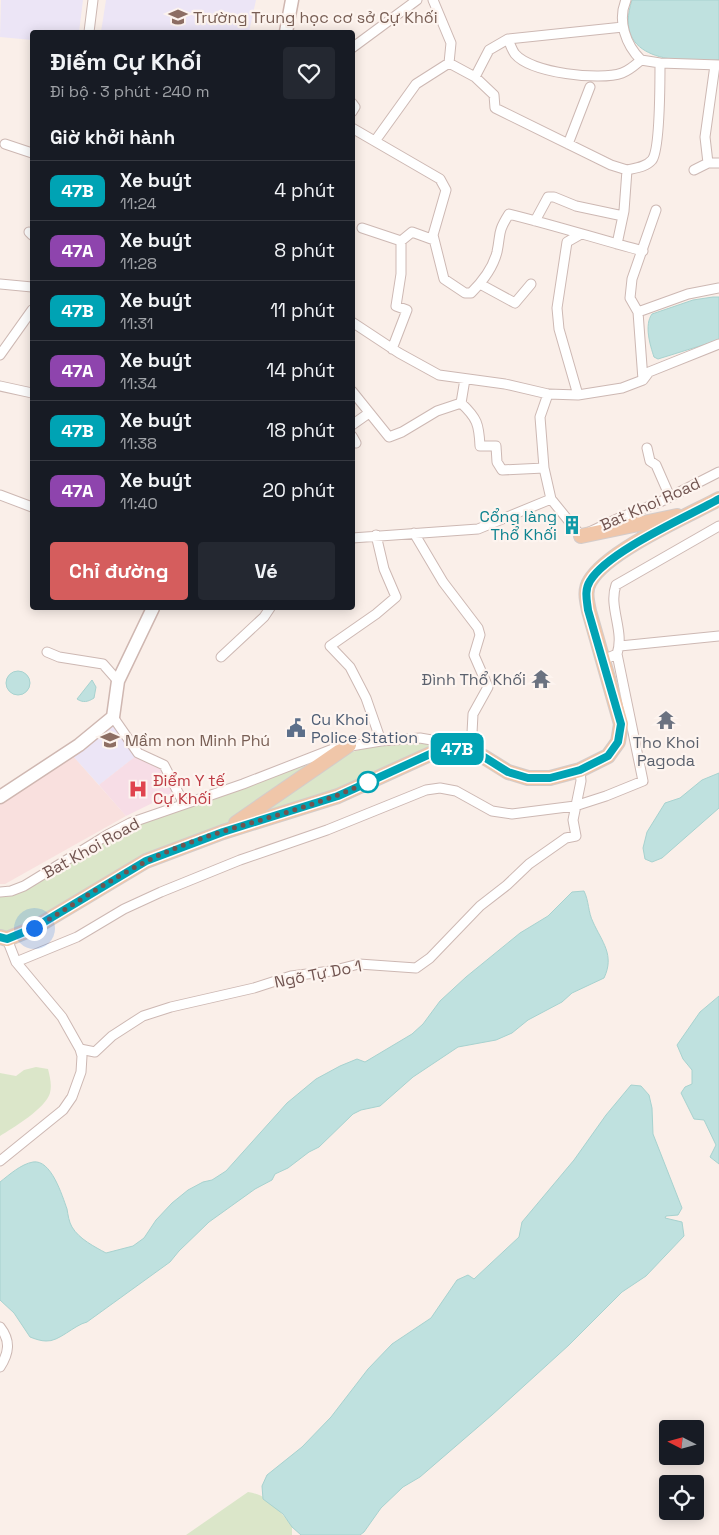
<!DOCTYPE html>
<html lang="vi">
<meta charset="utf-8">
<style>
body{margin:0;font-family:"Space Grotesk",sans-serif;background:#242831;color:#f1f3f6;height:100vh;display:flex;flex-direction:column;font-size:19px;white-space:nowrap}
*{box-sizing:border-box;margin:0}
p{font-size:16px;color:#9ea1a6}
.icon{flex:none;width:28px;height:28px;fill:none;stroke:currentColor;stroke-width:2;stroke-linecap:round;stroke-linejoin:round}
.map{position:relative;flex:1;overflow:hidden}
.drawer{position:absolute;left:30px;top:30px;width:325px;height:580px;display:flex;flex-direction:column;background:#171b24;border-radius:5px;box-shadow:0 2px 12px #0003}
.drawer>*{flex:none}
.badge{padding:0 10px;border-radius:8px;font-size:18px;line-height:32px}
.needle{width:32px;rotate:276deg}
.tools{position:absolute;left:659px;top:1420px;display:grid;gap:10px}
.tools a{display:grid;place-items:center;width:45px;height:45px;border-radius:5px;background:#171b24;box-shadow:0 2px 12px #0003;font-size:25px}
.you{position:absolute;width:25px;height:25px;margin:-12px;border:4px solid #fff;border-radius:50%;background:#1a73e8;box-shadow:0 0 0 8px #1a73e833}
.map>.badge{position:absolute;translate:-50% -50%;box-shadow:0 0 0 2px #fff}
h2{padding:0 20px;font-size:19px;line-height:45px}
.round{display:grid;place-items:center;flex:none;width:52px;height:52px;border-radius:5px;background:#242831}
.headline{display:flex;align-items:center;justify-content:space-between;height:85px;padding:0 20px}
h1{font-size:24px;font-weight:600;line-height:38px}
.cta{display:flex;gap:10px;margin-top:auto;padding:10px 20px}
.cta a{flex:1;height:58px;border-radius:5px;background:#d55d5d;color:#fff;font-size:20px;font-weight:600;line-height:58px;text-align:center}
.cta a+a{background:#242831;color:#f1f3f6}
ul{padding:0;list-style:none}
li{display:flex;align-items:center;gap:15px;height:60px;padding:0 20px;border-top:1px solid #363941}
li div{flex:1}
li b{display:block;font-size:19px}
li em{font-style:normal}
li .badge{min-width:55px;font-weight:700;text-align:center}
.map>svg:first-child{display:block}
.commercial{fill:#f9e0de}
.education{fill:#ece5f6}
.medical{fill:#f7dde6}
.green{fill:#dbe6c9}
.water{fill:#bfe1df;stroke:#a7d2cf}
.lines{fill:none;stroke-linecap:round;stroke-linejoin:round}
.street-casing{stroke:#cdb8b3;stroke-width:11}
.secondary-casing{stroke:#cfb7b1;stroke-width:15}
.primary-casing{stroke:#d4ccca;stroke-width:16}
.street{stroke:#fff;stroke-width:9}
.secondary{stroke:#fff;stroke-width:12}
.primary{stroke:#f0c6a9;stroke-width:14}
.line-casing{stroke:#fff;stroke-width:11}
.line{stroke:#00a3b4;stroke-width:8}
.walk{stroke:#715450;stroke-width:5;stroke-dasharray:0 9}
.stop-dot{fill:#fff;stroke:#00a3b4;stroke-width:2.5}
.labels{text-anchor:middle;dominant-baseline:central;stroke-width:4.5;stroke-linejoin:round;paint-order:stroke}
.education-label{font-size:16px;fill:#785e54;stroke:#fdf4ef;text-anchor:start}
.street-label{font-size:16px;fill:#715450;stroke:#fdf4ef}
.culture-label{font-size:16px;fill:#0d838f;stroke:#fdf4ef;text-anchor:end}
.worship-label{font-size:16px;fill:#5b616d;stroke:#fdf4ef;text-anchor:end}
.service-label{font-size:16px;fill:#4e5e75;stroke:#fdf4ef;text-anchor:start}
.health-label{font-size:16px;fill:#be3a42;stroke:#fdf4ef;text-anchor:start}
</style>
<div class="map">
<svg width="719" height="1535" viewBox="0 0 719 1535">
<rect width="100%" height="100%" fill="#faefe9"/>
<!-- commercial -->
<path class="commercial" d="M 73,756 L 126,816 L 5,884 L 0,884 L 0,804 Z"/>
<!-- education -->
<path class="education" d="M 1,0 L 83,0 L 79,32 L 32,32 L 32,40 L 0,37 Z
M 106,0 L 256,0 L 249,32 L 101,32 Z
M 115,725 L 136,756 L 99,785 L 73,756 Z"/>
<!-- medical -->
<path class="medical" d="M 136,756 L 162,767 L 175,792 L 126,816 L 99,785 Z"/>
<!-- green -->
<path class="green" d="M 424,743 L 437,746 L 330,792 L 248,821 L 349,753 L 369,747 Z
M 312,761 L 314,761 L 229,823 L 200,833 L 53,913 L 8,932 L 0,931 L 0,897 L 12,896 L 114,835 L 135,826 Z
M 36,1067 L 48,1069 C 50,1077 52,1085 50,1093 C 46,1108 13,1128 0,1136 L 0,1073 L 16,1076 L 24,1070 Z
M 248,1492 C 271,1496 278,1510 292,1526 L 292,1535 L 186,1535 Z"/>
<!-- water -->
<path class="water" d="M 632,0 L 719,0 L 719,60 C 676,63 612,61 632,0 Z
M 713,297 L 719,297 L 719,340 L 658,359 L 654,357 C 650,345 644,325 652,314 L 693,300 Z
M6 683a12 12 0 1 1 24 0a12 12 0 1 1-24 0Z
M 92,680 L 96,687 L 94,698 C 88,702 83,703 77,699 Z
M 719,773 L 719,808 L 662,858 L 652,862 L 645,859 L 643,848 L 647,832 L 665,803 L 680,798 L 702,780 Z
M 584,891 C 589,901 588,912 593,922 C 602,942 615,955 604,978 L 572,993 L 562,1002 L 528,1020 L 512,1033 L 496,1040 L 458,1047 L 413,1077 L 380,1106 L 361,1110 L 353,1114 L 319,1147 L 309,1152 L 288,1168 L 275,1174 L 272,1180 L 255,1189 L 209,1222 L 179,1251 L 170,1262 L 87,1322 C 74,1325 59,1342 46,1341 C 41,1341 35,1339 30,1337 L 14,1313 L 0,1300 L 0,1182 C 9,1175 21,1164 33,1162 C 51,1159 62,1195 67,1209 C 68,1215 69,1222 72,1227 C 79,1239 95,1247 106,1253 L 133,1246 L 144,1238 L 156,1220 L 172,1203 L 188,1190 L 203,1182 L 212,1180 L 226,1171 L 287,1103 L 316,1079 L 340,1066 L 357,1059 L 365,1062 L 412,1034 L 423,1024 L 440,1001 L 466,977 L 520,933 L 548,916 L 572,892 Z
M 719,996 L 719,1164 L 710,1157 L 716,1145 L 704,1120 L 694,1119 L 681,1093 L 685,1087 L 692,1084 L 692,1070 L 683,1059 L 677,1045 L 700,1012 Z
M 631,1085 L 641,1086 L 649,1095 L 652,1108 L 653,1134 L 682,1208 L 678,1215 L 666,1216 L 665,1218 L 682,1222 L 684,1236 L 646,1276 L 622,1292 L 569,1345 L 492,1415 L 420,1477 L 403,1487 L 381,1508 L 364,1532 L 360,1535 L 301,1535 L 292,1527 L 283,1514 L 263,1499 L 262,1486 L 267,1475 L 302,1447 L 331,1417 L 368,1369 L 392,1344 L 431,1318 L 457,1280 L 468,1275 L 474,1279 L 519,1237 L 522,1222 L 574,1160 L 606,1115 Z"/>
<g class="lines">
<!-- street casing -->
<g class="street-casing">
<path id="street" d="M 433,0 L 451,43 L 449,63
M 626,0 C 617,21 626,45 641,60 L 660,63 L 719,65
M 89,32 L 93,0
M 508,39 C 510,44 512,50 515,54 C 531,73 600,81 622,73 C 630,70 635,65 641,60
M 352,48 L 417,0
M 475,77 L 489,50 L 508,39 L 623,27
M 352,103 L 355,107 L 352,112
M 352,128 L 440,179 L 446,190 L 433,235 L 444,279 L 465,293 L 471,293 C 482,282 493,268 497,252 C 501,233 497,233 509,214 C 554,225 598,239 643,251
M 375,141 L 416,84 L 449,63 L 475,77 L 494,95 L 495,108 L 611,165 L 627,170
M 5,144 L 32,153
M 568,144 L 590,87
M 708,163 L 705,137 L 715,65
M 694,170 L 708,163 L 719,163
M 535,221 L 548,197 L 554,197 L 576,206 L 623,216
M 362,228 L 401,241
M 29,232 L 32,235
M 617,244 L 624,211 L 627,170 C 636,168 646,167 652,160 C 660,150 660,79 660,63
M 0,284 L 32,287
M 480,284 L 515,303 L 531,284
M 638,312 L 630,298 L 632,279 L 656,210
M 352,322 L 399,353 L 439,375 L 505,384 L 548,394 L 578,395 L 622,388 L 643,380 L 649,372 L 719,344
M 392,349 L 407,310 L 396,306 L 401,274 L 401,241 L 412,232 L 434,240
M 0,355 L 32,310
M 643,380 L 638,312 L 688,294 L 719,288
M 0,386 L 32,393
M 352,391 L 389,437 L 402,432 L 437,411 L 461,403 L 465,379
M 548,394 L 540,417 L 544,468 L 551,499 L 581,536 L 619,518 L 660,502 L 719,472
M 578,395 L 559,329 L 557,308 L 567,242 L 581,234
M 461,403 C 477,418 479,424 480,446 L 496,446 L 497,462 L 502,470 L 544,468
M 352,425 L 369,413
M 352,436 L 356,443
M 647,448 L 650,461 L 656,465 L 670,497
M 0,495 L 32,507
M 376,535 L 384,569 L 396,597 L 376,614 L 330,646 L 350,667 L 366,698 L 381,741
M 352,538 L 478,529 L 551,499
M 620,646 L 719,636
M 47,652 L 59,657 L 103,664 L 118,681
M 221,657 L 264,617 L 270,608
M 603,660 L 617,654 C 625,631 608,607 616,585 L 719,526
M 113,717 L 138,753 L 164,765 L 184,804
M 0,892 L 11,891 L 24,886 L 109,834 L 130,823 L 243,784 L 333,749 L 381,741 L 420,738 L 449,743 L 471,752 L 473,714 L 488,687 L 474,655 L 480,635 L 478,628 L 443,582 L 414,533
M 16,962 L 77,937 L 124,909 L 161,892 L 240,860 L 327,830 L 426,790 L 440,788 L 456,791 L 492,811 L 512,814 L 575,806 L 606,796 L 643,781 L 617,654
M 80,1049 L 95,1052 L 112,1036 L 143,1016 L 171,1007 L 254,988 L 291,976 L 331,971 L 359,964 L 416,968 L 430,958 L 480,906 L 507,885 L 529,864 L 566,838 L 576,836 L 573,820 L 581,781 L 580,770
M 0,1161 L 63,1110 L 72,1097 L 81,1072 L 82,1056 L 80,1049 L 62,1017 L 16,962 L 7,939
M 0,1327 C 11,1341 9,1353 0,1367"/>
</g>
<!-- secondary casing -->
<g class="secondary-casing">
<path id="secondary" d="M 286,32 L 292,0
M 0,797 L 79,745 L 113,717 L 118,681 L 153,608"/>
</g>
<!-- primary casing -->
<g class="primary-casing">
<path id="primary" d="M 581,536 L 677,516
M 236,823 L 349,745
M 0,937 L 7,939 L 34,928 L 146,861 L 223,832 L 338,796 L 439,750 L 462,749 L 484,757 L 508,772 L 528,778 L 550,778 L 580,770 L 608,756 L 618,742 L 621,724 L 589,611 C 587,601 584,590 590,581 C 607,551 687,516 719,499"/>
</g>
<!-- street -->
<use href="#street" class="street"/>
<!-- secondary -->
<use href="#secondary" class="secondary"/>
<!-- primary -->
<use href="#primary" class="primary"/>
</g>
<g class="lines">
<!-- line casing -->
<g class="line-casing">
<path id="line" d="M 0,937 L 7,939 L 34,928 L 146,861 L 223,832 L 338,796 L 439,750 L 462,749 L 484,757 L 508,772 L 528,778 L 550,778 L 580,770 L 608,756 L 618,742 L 621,724 L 588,610 C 587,601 584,590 590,581 C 608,551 687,517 719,499"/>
</g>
<!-- line -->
<use href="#line" class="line"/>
<!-- walk -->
<path class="walk" d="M 34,928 C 71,907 107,881 145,862 C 216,826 297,816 368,782"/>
</g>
<!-- icons -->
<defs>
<g id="school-bare" transform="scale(1.5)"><path d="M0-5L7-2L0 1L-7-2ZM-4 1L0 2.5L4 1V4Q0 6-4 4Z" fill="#8d6e63" stroke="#fdf4ef" stroke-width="2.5" paint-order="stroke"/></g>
<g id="building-bare" transform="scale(1.5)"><path d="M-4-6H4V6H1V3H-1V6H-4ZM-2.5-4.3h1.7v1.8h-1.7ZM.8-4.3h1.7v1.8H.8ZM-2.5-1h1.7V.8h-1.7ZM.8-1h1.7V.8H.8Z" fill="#0f9aa8" stroke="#fdf4ef" stroke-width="2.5" paint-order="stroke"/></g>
<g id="temple-bare" transform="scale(1.5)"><path d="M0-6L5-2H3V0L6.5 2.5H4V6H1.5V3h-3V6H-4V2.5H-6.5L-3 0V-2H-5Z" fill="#6b7280" stroke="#fdf4ef" stroke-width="2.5" paint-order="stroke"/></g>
<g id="civic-bare" transform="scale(1.5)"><path d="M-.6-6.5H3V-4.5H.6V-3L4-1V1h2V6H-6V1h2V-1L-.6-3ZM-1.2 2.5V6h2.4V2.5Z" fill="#5c6f8a" stroke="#fdf4ef" stroke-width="2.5" paint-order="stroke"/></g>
<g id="hospital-bare" transform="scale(1.5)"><path d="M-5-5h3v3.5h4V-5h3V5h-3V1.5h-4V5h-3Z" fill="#e0444e" stroke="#fdf4ef" stroke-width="2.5" paint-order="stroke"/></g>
</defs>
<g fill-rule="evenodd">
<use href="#school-bare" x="178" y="17"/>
<use href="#building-bare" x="572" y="525"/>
<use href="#temple-bare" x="541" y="679"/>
<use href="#temple-bare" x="666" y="720"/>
<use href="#civic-bare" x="296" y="728"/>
<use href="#school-bare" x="110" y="740"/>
<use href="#hospital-bare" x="138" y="789"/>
</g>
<!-- markers -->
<circle class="stop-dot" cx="368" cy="782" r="10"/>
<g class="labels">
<!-- education labels -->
<g class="education-label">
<text x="193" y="17">Trường Trung học cơ sở Cự Khối</text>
<text x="125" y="740">Mầm non Minh Phú</text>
</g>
<!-- street labels -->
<g class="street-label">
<text transform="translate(650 504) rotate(-24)">Bat Khoi Road</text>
<text transform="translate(91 848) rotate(-29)">Bat Khoi Road</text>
<text transform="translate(318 974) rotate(-11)">Ngõ Tự Do 1</text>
</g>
<!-- culture labels -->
<g class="culture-label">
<text x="557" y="516">Cổng làng<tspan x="557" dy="18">Thổ Khối</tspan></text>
</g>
<!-- worship labels -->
<g class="worship-label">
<text x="526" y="679">Đình Thổ Khối</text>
<text x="666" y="742" text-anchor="middle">Tho Khoi<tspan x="666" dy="18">Pagoda</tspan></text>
</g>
<!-- service labels -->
<g class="service-label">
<text x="311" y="719">Cu Khoi<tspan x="311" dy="18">Police Station</tspan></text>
</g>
<!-- health labels -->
<g class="health-label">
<text x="153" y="780">Điểm Y tế<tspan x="153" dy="18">Cự Khối</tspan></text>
</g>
</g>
</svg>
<div class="tools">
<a><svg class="needle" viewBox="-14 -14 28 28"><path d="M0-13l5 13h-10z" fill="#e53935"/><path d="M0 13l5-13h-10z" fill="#9ea1a6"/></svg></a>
<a><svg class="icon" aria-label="locate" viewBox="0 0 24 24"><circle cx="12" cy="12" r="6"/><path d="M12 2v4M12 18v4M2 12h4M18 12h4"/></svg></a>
</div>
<div class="you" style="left:34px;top:928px"></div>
<b class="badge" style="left:457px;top:749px;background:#00a3b4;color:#fff">47B</b>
<section class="drawer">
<div class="headline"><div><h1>Điếm Cự Khối</h1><p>Đi bộ · 3 phút · 240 m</p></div><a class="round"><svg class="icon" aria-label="heart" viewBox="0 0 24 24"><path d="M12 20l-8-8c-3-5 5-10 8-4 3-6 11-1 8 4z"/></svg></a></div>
<h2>Giờ khởi hành</h2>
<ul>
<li><span class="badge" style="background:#00a3b4;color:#fff">47B</span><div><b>Xe buýt</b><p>11:24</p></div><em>4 phút</em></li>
<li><span class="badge" style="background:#8e44ad;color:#fff">47A</span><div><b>Xe buýt</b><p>11:28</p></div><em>8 phút</em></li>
<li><span class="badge" style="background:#00a3b4;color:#fff">47B</span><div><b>Xe buýt</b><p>11:31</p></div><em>11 phút</em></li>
<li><span class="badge" style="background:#8e44ad;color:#fff">47A</span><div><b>Xe buýt</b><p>11:34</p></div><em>14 phút</em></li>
<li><span class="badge" style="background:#00a3b4;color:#fff">47B</span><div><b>Xe buýt</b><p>11:38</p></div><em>18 phút</em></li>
<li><span class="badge" style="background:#8e44ad;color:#fff">47A</span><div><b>Xe buýt</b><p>11:40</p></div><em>20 phút</em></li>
</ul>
<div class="cta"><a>Chỉ đường</a><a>Vé</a></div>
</section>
</div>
